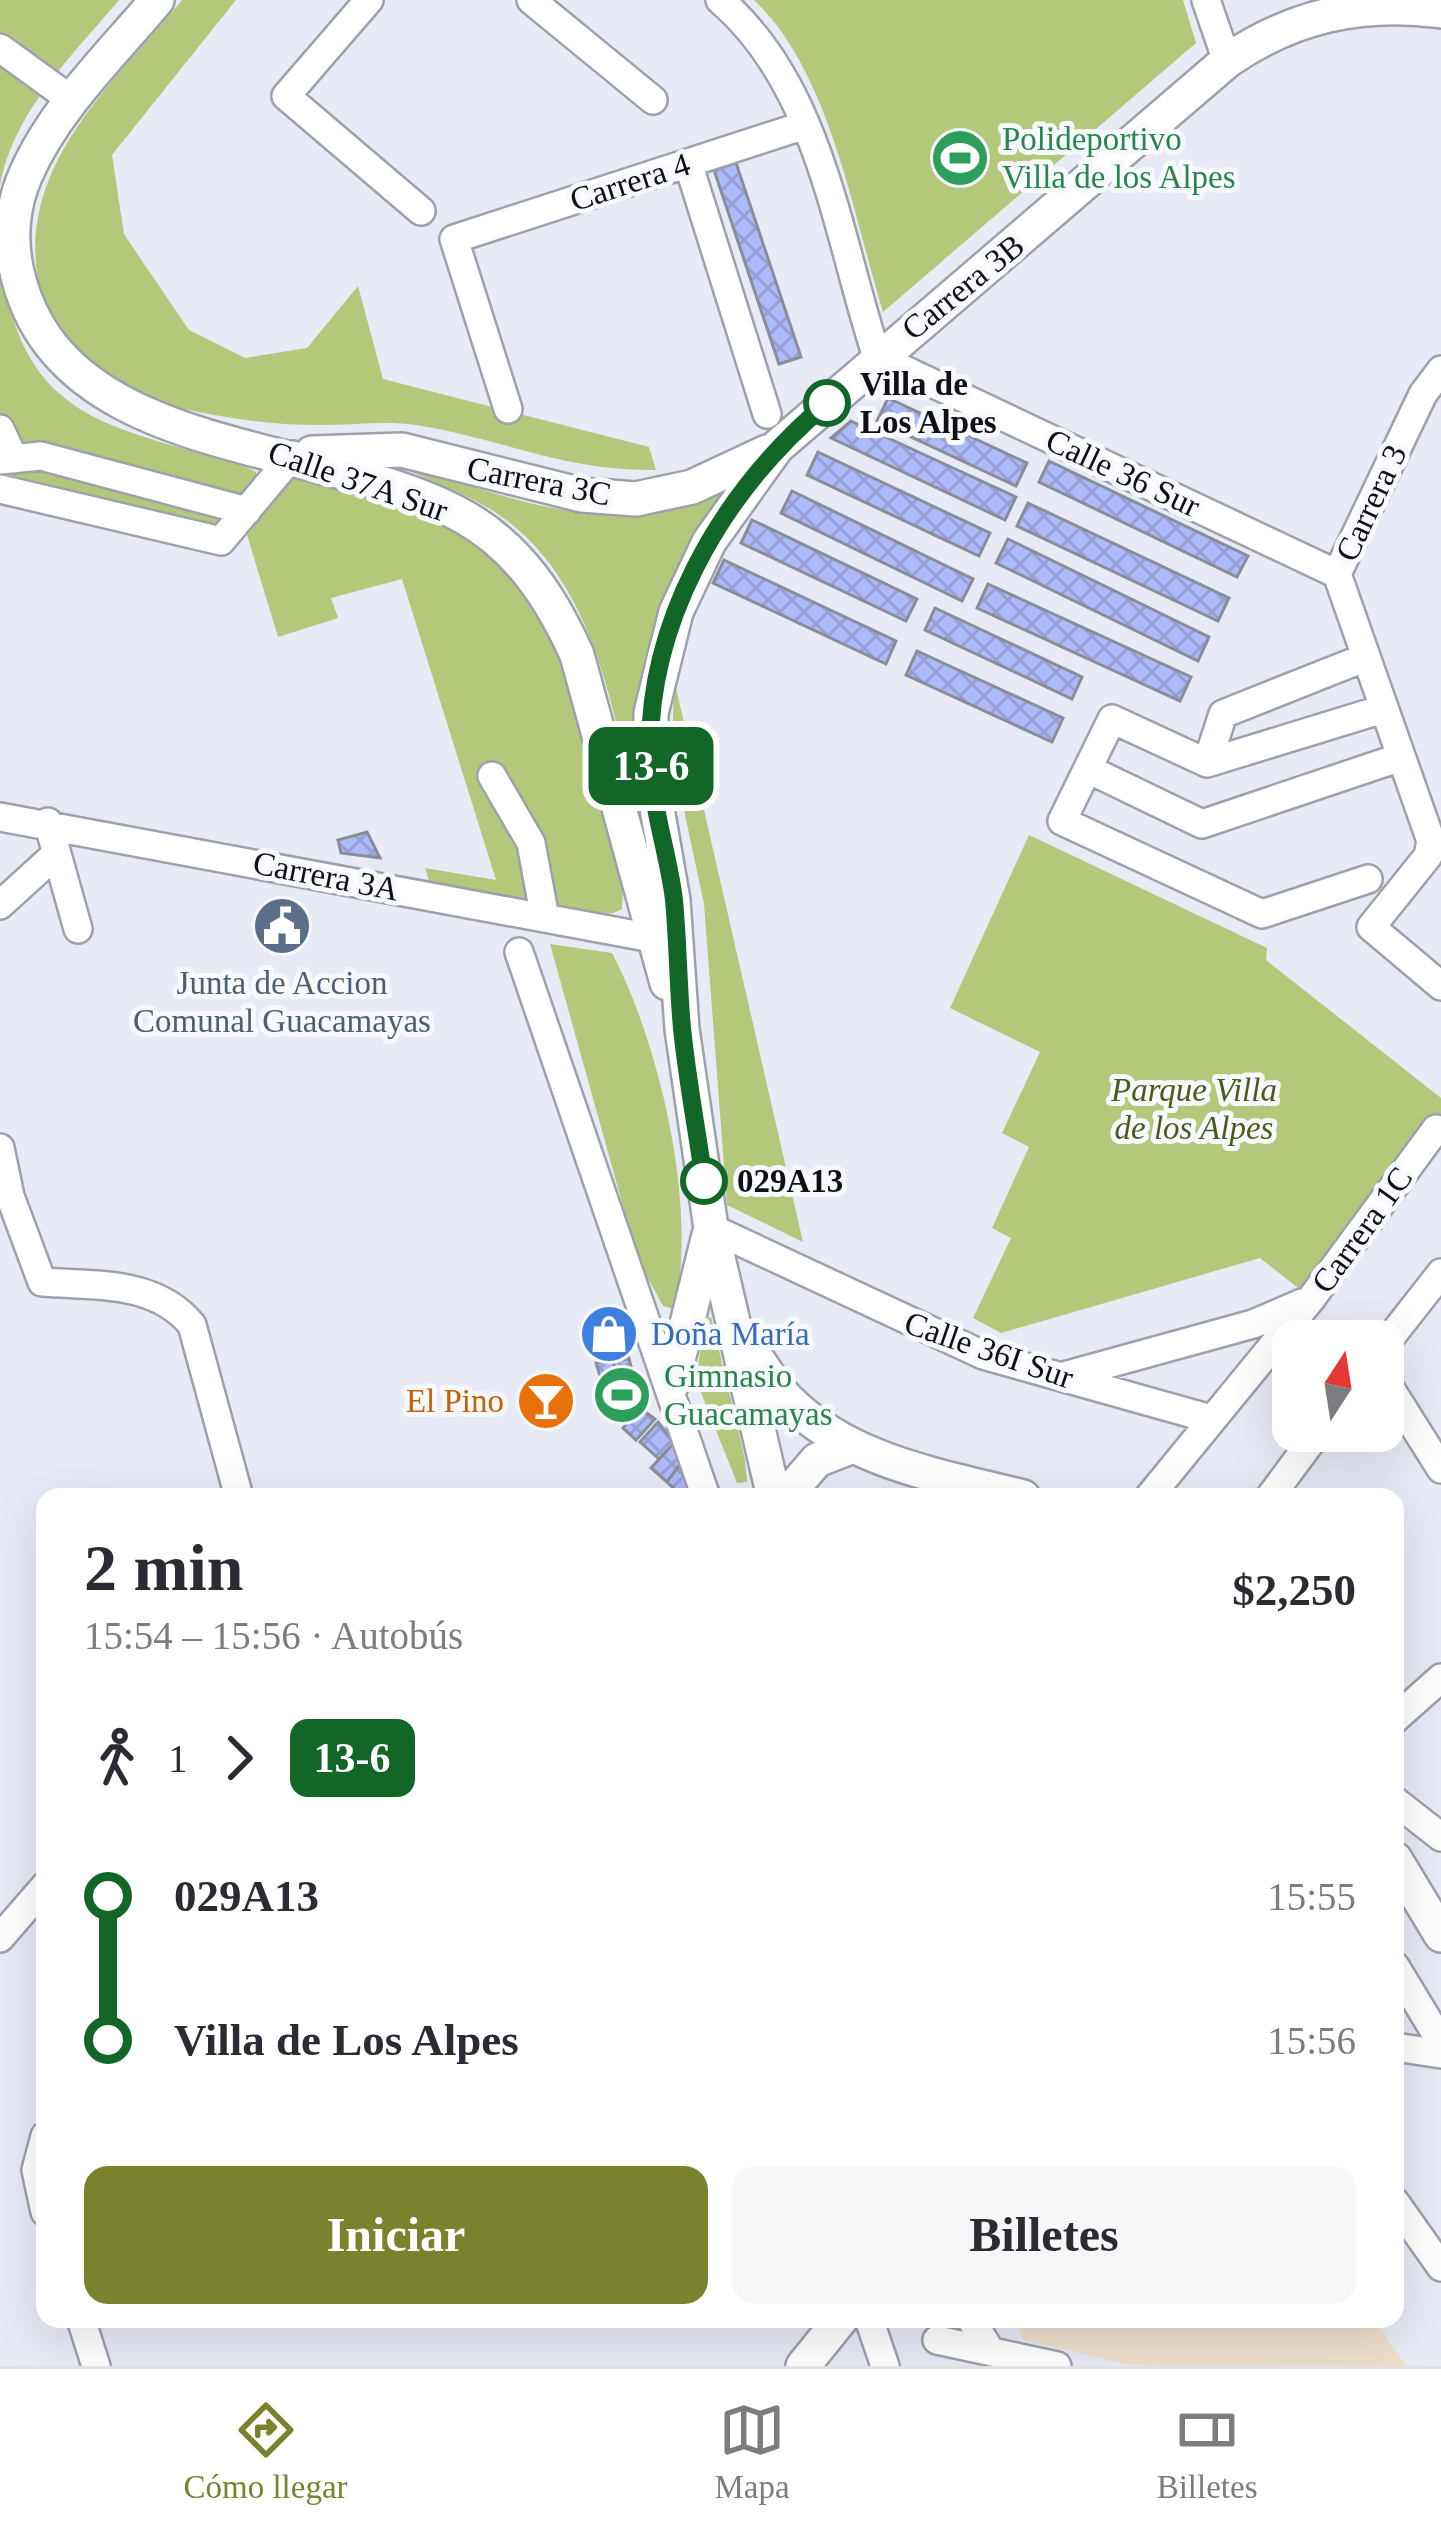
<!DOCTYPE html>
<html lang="es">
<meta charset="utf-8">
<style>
body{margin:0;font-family:"Times New Roman",serif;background:#f7f7f7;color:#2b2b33;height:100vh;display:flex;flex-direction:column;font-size:45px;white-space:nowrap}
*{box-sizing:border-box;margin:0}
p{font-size:39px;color:#7c7c81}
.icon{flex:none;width:66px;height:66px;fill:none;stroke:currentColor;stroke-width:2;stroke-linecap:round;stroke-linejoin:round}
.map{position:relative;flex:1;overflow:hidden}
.panel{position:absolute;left:36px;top:1488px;width:1368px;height:840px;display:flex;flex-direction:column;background:#fff;border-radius:24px;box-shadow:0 12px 48px #0002}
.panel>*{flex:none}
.badge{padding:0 24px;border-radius:18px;font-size:42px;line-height:78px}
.needle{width:78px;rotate:12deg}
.fabs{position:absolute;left:1272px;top:1320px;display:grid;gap:24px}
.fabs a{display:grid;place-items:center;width:132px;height:132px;border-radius:24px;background:#fff;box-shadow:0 12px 48px #0002;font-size:60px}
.map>.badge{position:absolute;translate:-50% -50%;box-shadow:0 0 0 6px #fff}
.legs{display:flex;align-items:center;gap:18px;height:132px;padding:0 48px;font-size:39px}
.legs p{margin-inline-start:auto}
.overview{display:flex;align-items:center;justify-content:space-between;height:204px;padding:0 48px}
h1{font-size:66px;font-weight:700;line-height:90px}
.cta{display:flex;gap:24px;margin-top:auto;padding:24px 48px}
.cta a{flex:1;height:138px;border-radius:24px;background:#7a822e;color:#fff;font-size:48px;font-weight:700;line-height:138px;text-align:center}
.cta a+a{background:#f7f7f7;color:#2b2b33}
ul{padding:0 48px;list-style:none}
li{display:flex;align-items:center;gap:42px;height:144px;font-size:45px}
li i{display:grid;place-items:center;width:18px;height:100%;margin:0 15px;background:currentColor}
li i::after{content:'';width:30px;height:30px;margin:-15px;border:9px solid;border-radius:50%;background:#fff}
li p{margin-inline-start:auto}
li:first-child i{background:linear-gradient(#0000 50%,currentColor 0)}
li:last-child i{background:linear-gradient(currentColor 50%,#0000 0)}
.dock{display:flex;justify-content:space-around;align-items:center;height:168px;border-top:3px solid #e1e1e2;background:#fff;font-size:33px;color:#7c7c81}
.dock a{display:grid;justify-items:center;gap:6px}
.dock .selected{color:#7a822e}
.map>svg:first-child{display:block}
.education{fill:#eee0cc}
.green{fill:#b3c87b}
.building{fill:url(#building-cross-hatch);stroke:#8a8d96;stroke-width:3}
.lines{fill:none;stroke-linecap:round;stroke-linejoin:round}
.minor-casing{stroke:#9ea1ab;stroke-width:32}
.major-casing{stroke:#9ea1ab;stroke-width:38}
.minor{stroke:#fff;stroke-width:27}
.major{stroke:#fff;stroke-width:33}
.line-1-casing{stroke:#fff;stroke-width:27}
.line-1{stroke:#126628;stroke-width:18}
.stop-1-dot{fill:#fff;stroke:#126628;stroke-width:6}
.labels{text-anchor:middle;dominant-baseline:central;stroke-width:10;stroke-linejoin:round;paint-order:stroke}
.leisure-label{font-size:33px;fill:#27864d;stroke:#f8f9fd;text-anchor:start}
.street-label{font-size:33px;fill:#0f1014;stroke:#f8f9fd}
.stop-label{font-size:33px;font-weight:bold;fill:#0f1014;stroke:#f8f9fd;text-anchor:start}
.service-label{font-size:33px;fill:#4e5e75;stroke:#f8f9fd}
.park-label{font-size:33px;font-style:italic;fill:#4b591c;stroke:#f8f9fd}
.shop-label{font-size:33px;fill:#366cbe;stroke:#f8f9fd;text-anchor:start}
.food-label{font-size:33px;fill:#c56008;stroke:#f8f9fd;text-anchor:end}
</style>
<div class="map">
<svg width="1441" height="2366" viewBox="0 0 1441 2366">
<defs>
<pattern id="building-cross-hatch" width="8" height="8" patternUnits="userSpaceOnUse" patternTransform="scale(3)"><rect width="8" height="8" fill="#acbaf9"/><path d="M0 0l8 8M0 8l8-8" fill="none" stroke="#939fd5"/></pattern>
</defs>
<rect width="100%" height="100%" fill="#e8ebf6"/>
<!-- education -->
<path class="education" d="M 1017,2319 L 1374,2319 L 1406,2366 L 1129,2365 L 1023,2340 Z"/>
<!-- green -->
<path class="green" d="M 0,0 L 119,0 C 73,55 13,112 0,186 Z
M 182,0 L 236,0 L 112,155 L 124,234 L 189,330 L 245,358 L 307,348 L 358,286 L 383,379 L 649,447 L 656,470 C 561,471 504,439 416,425 C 382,420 350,426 316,425 C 266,425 212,416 163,404 C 111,392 60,357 44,305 C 5,176 106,92 182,0 Z
M 754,0 L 1183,0 L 1196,43 L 883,312 C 853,214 830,72 754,0 Z
M 0,255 C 20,423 107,424 246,467 L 256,472 L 257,481 L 238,499 L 44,441 L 0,446 Z
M 391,463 C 465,482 548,517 626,515 C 660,514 692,501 724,490 C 641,624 640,683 643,836 C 613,720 599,570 483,505 C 454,488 421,477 391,463 Z
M 42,467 L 234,516 L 214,532 L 0,483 L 0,470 Z
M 295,474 C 342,489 413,501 454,525 C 575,597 592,757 623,882 L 622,909 C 591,930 468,890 429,881 L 425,868 L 496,880 L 402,579 L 331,598 L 338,618 L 278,637 L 247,535 Z
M 674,679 L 803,1242 L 727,1205 L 704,904 L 672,754 Z
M 1029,835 L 1267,948 L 1266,960 L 1441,1098 L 1441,1125 L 1312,1299 L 1260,1258 L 1001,1333 L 973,1318 L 1011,1238 L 992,1228 L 1029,1147 L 1002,1133 L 1040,1052 L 950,1008 Z
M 550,944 L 612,953 C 659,1042 699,1210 674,1309 L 663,1306 L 638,1260 Z
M 711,1317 L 745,1459 L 747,1482 L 737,1483 L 696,1380 L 705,1318 Z"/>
<!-- building -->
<path class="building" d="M 736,163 L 801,357 L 779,364 L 714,170 Z
M 888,398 L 1027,463 L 1016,486 L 877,421 Z
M 851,421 L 1016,497 L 1005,520 L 831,438 Z
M 818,452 L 990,533 L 979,556 L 807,475 Z
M 1049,461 L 1248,556 L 1237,577 L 1039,482 Z
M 792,491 L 973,579 L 962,601 L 781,513 Z
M 1028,503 L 1229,598 L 1218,621 L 1017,526 Z
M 752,520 L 917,599 L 906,621 L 741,543 Z
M 1008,539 L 1209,637 L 1198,661 L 996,563 Z
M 724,560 L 896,641 L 886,664 L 713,583 Z
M 988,584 L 1191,677 L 1180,701 L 977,608 Z
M 935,608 L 1082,677 L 1072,699 L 925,630 Z
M 917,651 L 1063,718 L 1052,742 L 906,675 Z
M 367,832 L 380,858 L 341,853 L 338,840 Z
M 265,910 L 303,916 L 298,943 L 261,936 Z
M 624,1338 L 629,1359 L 604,1362 L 599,1344 Z
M 629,1359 L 638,1392 L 621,1387 L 613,1361 Z
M 613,1361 L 621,1387 L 602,1382 L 596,1363 Z
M 543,1390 L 566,1394 L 543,1420 L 526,1408 Z
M 640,1408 L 655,1419 L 636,1440 L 623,1428 Z
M 658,1422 L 674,1443 L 659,1459 L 640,1442 Z
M 674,1443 L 681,1463 L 667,1482 L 651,1468 Z
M 681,1463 L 691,1488 L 683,1497 L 667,1482 Z"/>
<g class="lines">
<!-- minor casing -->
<g class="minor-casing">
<path id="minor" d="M 369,0 L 286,96 L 421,211
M 531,0 L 653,100
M 720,0 C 821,87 837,236 877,357 L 1337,574
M 1206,0 L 1227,61
M 0,48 L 73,101
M 688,163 L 767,414
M 1441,370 L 1423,394 L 1337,574 L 1431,841 L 1428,856 L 1371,927 L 1441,986
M 508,409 L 454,239 L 805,125
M 0,429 L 14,459
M 0,460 L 41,456 L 247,511
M 0,489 L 221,541 L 293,455
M 1207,763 L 1223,714 L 1364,658
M 1088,769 L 1202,824 L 1401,757
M 492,776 L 531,843 L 545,918
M 0,817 L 652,938
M 48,822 L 78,929
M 1368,879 L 1262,914 L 1062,821 L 1112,719 L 1207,763 L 1383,709
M 0,905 L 56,854
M 519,952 L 706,1497
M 0,1148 L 10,1196 L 42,1282 C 95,1286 155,1280 192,1325 L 239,1497
M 711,1228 L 983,1355 L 1211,1419
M 1383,1347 L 1441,1273
M 1064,1376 L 1253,1324 L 1302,1303
M 1383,1377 L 1441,1469
M 1149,1497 L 1311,1299 L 1436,1129
M 1270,1497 L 1319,1431
M 1395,1719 L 1441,1678
M 1395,1801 L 1441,1837
M 0,1938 L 45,1886
M 1395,1966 L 1441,2042
M 1395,2047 L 1441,2054
M 45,2136 L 36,2170 L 45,2212
M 1395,2202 L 1441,2267
M 81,2319 L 96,2366
M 869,2319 L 885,2366
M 971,2319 L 991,2352
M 937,2340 L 1057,2366"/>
</g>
<!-- major casing -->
<g class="major-casing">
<path id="major" d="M 157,0 C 112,54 55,108 26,174 C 11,207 9,245 19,280 C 67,460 327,439 464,517 C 519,548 552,599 577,655 L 667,983
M 312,453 L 402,450 L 582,495 L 636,499 L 692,487 L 767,452
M 743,1338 C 757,1357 770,1381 786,1398 C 848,1462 941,1476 1023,1497
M 672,1384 L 709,1235
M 774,1497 L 711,1228 L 682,1029 L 673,900 L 651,774 L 651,713 L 676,612 L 709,542 L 777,447 L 1227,61 C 1292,16 1362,0 1441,11
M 785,1497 L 817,1460 L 853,1446
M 1395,1859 L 1441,1935
M 803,2366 L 841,2319"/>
</g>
<!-- minor -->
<use href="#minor" class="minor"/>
<!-- major -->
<use href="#major" class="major"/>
</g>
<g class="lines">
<!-- line-1 casing -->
<g class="line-1-casing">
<path id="line-1" d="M 704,1181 C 697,1130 687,1079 682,1028 C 678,985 678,943 674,900 C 669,858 655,818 651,775 C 640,630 720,493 827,403"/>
</g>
<!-- line-1 -->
<use href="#line-1" class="line-1"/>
</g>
<!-- icons -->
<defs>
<g id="stadium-disc" transform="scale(3)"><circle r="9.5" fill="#2e9e5b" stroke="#f8f9fd"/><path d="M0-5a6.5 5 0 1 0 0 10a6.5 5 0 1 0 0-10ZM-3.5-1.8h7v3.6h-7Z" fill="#fff"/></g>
<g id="civic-disc" transform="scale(3)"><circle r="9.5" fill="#5c6f8a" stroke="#f8f9fd"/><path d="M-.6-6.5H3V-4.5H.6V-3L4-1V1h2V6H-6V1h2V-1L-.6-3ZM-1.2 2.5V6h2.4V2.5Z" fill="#fff"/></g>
<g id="shop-disc" transform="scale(3)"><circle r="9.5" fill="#3f7fe0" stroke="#f8f9fd"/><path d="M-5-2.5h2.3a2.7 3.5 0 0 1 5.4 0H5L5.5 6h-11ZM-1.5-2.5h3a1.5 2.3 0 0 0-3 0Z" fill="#fff"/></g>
<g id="bar-disc" transform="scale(3)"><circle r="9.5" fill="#e8710a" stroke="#f8f9fd"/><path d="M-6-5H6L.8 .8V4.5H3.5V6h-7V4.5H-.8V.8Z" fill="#fff"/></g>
</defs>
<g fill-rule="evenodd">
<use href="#stadium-disc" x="960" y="158"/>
<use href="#civic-disc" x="282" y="926"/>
<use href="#shop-disc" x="609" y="1334"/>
<use href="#stadium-disc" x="622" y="1395"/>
<use href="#bar-disc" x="546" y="1401"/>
</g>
<!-- markers -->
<g class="stop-1-dot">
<circle cx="827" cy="403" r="21"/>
<circle cx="704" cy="1181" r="21"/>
</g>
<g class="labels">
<!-- leisure labels -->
<g class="leisure-label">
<text x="1002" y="139">Polideportivo<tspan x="1002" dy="38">Villa de los Alpes</tspan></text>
<text x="664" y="1376">Gimnasio<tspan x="664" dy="38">Guacamayas</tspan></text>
</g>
<!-- street labels -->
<g class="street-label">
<text transform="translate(630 182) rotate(-18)">Carrera 4</text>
<text transform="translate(963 287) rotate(-39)">Carrera 3B</text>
<text transform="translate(1123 473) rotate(25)">Calle 36 Sur</text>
<text transform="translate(358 481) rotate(19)">Calle 37A Sur</text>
<text transform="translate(539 481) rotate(11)">Carrera 3C</text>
<text transform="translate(1371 503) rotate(-65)">Carrera 3</text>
<text transform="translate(326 876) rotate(11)">Carrera 3A</text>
<text transform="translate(1362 1230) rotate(-54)">Carrera 1C</text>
<text transform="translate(989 1350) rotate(19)">Calle 36I Sur</text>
</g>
<!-- stop labels -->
<g class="stop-label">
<text x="860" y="384">Villa de<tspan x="860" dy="38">Los Alpes</tspan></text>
<text x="737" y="1181">029A13</text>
</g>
<!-- service labels -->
<g class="service-label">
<text x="282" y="983">Junta de Accion<tspan x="282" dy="38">Comunal Guacamayas</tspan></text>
</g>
<!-- park labels -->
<g class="park-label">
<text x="1194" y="1090">Parque Villa<tspan x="1194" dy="38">de los Alpes</tspan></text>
</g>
<!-- shop labels -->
<g class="shop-label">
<text x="651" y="1334">Doña María</text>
</g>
<!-- food labels -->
<g class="food-label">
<text x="504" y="1401">El Pino</text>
</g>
</g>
</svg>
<div class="fabs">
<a><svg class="needle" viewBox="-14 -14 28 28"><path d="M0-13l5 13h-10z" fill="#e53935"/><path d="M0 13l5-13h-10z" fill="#7c7c81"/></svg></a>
</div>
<b class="badge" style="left:651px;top:766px;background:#126628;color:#fff">13-6</b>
<section class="panel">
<div class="overview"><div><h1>2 min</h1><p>15:54 – 15:56 · Autobús</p></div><b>$2,250</b></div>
<div class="legs"><svg class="icon" aria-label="walk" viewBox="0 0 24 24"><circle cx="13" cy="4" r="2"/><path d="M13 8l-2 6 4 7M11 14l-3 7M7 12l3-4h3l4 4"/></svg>1<svg class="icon" aria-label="forward" viewBox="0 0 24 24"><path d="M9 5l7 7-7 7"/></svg><b class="badge" style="background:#126628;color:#fff">13-6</b></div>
<ul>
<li><i style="color:#126628"></i><b>029A13</b><p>15:55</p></li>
<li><i style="color:#126628"></i><b>Villa de Los Alpes</b><p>15:56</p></li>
</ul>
<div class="cta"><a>Iniciar</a><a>Billetes</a></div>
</section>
</div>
<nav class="dock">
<a class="selected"><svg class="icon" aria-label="directions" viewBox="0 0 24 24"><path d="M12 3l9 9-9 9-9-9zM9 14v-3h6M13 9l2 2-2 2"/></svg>Cómo llegar</a>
<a><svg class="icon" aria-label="map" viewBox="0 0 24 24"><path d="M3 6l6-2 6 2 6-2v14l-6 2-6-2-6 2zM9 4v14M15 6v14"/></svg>Mapa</a>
<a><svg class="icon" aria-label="tickets" viewBox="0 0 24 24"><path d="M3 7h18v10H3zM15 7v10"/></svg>Billetes</a>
</nav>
